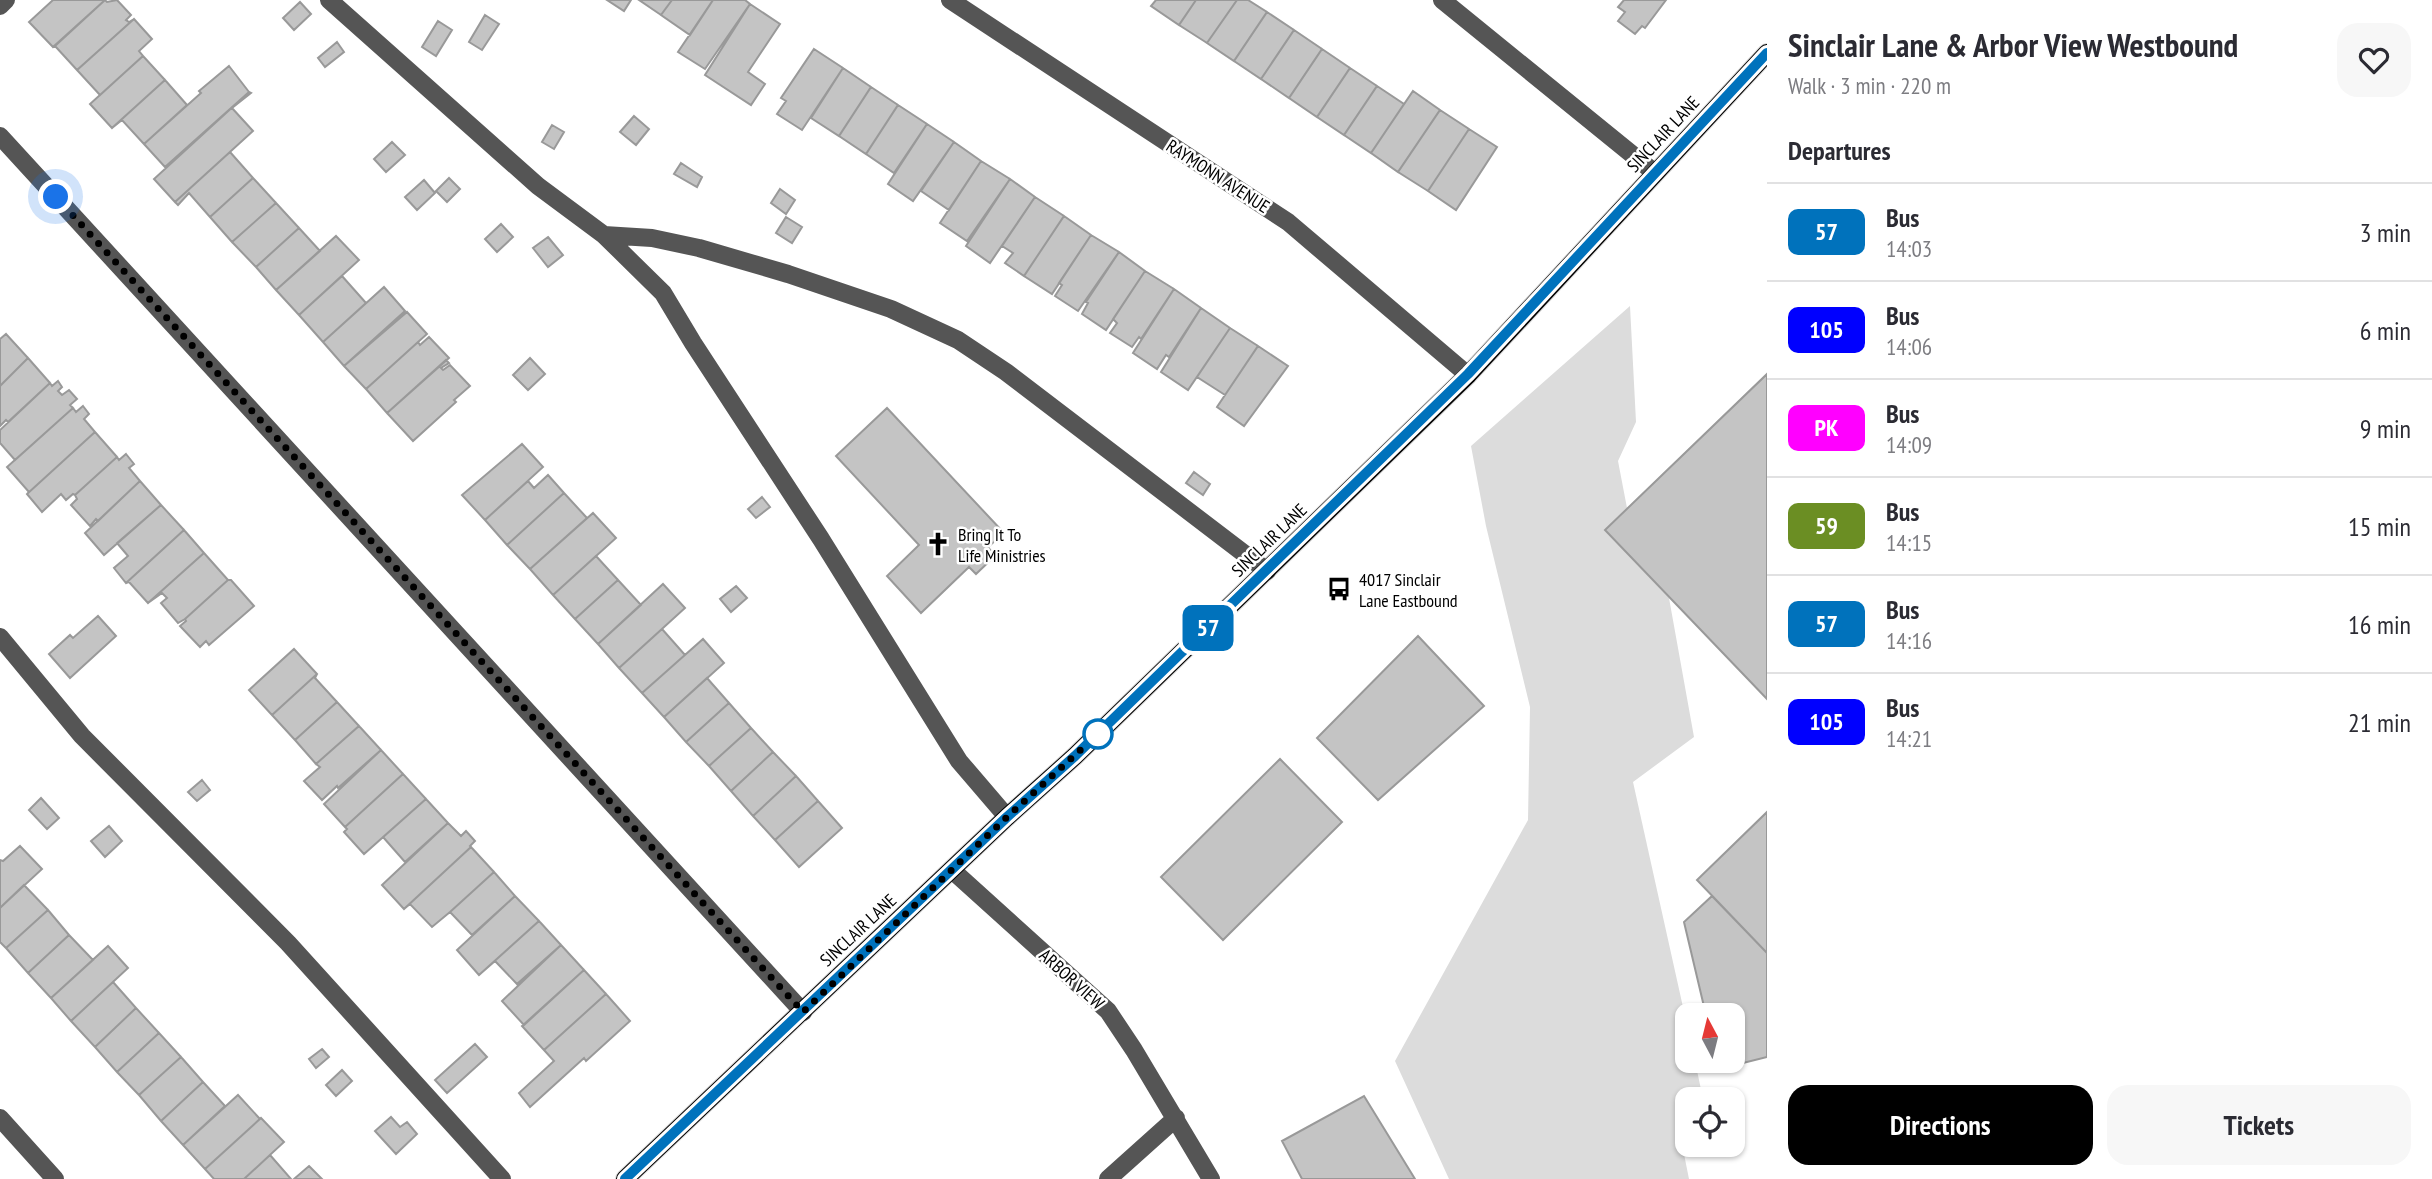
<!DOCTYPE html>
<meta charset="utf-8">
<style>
body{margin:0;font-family:"PT Sans Narrow",sans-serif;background:#f7f7f7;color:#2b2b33;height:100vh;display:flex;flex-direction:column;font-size:26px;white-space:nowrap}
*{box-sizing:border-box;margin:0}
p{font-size:23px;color:#7c7c81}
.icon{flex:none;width:38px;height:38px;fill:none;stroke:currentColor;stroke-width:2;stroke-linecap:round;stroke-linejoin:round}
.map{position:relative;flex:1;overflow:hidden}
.side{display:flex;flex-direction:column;background:#fff;width:665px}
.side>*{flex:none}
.badge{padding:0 14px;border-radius:10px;font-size:24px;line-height:46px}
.needle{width:46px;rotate:353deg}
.tools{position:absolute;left:1675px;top:1003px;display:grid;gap:14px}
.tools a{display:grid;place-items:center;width:70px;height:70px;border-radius:14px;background:#fff;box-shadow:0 2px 5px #0004;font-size:35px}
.you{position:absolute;width:35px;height:35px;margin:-18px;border:5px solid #fff;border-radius:50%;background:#1a73e8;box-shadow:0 0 0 10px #1a73e833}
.map>.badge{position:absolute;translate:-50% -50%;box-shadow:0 0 0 4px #fff}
h2{padding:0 21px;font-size:26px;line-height:63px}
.round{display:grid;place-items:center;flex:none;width:74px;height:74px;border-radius:21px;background:#f7f7f7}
.summary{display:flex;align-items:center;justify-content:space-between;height:119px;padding:0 21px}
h1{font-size:33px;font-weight:700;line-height:52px}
.button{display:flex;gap:14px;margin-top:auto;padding:14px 21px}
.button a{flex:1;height:80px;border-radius:21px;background:#000;color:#fff;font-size:28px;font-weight:700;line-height:80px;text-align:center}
.button a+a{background:#f7f7f7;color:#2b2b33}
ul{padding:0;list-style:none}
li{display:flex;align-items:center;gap:21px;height:98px;padding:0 21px;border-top:2px solid #e1e1e2}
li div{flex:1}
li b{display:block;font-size:26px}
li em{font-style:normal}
li .badge{min-width:77px;font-weight:700;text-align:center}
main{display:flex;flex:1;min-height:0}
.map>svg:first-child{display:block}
.green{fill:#dcdcdc}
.building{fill:#c4c4c4;stroke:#999;stroke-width:2}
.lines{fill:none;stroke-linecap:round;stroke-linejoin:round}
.major-casing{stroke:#dbdbdb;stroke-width:20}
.minor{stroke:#555;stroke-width:18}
.major{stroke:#000;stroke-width:18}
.line-casing{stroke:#fff;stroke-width:16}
.line{stroke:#0072bc;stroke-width:10}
.walk{stroke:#000;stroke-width:7;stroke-dasharray:0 12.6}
.stop-dot{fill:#fff;stroke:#0072bc;stroke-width:3.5}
.labels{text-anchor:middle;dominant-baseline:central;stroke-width:5;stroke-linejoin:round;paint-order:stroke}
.street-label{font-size:18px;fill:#000;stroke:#fff}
.poi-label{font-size:18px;fill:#000;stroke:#fff;text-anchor:start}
</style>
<main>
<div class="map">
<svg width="1767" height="1179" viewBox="0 0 1767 1179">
<rect width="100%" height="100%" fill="#fff"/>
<!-- green -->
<path class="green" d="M 1630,306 L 1636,422 L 1618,461 L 1627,508 L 1605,530 L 1669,598 L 1694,737 L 1633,782 L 1687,1025 L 1687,1060 L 1695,1061 L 1703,1099 L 1687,1099 L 1687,1138 L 1681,1139 L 1689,1179 L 1449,1179 L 1395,1061 L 1528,820 L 1530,707 L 1486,526 L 1471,446 Z"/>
<!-- building -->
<path class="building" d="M 53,0 L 105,0 L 53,47 L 29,22 Z
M 105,0 L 107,2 L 117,0 L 131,15 L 126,20 L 129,22 L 134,19 L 77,70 L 55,46 Z
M 607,0 L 631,0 L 624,11 Z
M 639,0 L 672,0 L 661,15 Z
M 672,0 L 713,0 L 690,35 L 661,15 Z
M 713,0 L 745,0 L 750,4 L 705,69 L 678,52 Z
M 1156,0 L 1196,0 L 1179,25 L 1151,6 Z
M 1196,0 L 1237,0 L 1207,43 L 1179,25 Z
M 1237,0 L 1248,0 L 1267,12 L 1234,61 L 1207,43 Z
M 1624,0 L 1666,0 L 1645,28 L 1642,26 L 1635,34 L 1618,21 L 1625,12 L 1618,7 Z
M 300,2 L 311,14 L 294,30 L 283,18 Z
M 750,4 L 780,24 L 748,72 L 765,84 L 751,105 L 705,75 Z
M 1267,12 L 1294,30 L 1261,79 L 1234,61 Z
M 485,15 L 499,24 L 482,50 L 469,42 Z
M 134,19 L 152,39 L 139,51 L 143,56 L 100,95 L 77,70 Z
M 438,21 L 452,30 L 436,56 L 422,47 Z
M 1294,30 L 1322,49 L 1289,98 L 1261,79 Z
M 337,42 L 344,52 L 325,67 L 318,58 Z
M 814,49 L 843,68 L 802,130 L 777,114 L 786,101 L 781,98 Z
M 1322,49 L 1350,68 L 1317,117 L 1289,98 Z
M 143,56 L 165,80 L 112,128 L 90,104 Z
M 229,66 L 249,92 L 165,167 L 144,144 L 201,93 L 199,91 Z
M 843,68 L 871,87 L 839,136 L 811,118 Z
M 1350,68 L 1377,86 L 1344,135 L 1317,117 Z
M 165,80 L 187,105 L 144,144 L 122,120 L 112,128 Z
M 1377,86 L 1404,104 L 1371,153 L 1344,135 Z
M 871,87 L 898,105 L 866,154 L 839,136 Z
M 1413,91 L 1440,110 L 1398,172 L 1371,153 Z
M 249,92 L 251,93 L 232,108 L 253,131 L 175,202 L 154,179 Z
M 898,105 L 927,124 L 894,173 L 866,154 Z
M 1440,110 L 1469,129 L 1428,191 L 1398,172 Z
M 634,116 L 649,129 L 636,145 L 620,132 Z
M 927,124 L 954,142 L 913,201 L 888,184 Z
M 552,125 L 564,132 L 554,149 L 542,142 Z
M 1469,129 L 1497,147 L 1456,210 L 1428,191 Z
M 392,142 L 405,155 L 386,172 L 374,159 Z
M 954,142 L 981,161 L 949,210 L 921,191 Z
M 230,152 L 253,178 L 210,217 L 189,193 L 178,205 L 175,202 Z
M 981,161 L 1010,179 L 967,241 L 940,223 Z
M 681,163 L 702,177 L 697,187 L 674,174 Z
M 253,178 L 276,203 L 232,242 L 210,217 Z
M 449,178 L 460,189 L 447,202 L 436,191 Z
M 1010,179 L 1035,197 L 990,263 L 966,246 Z
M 424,180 L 435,193 L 417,210 L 405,197 Z
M 780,189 L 795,200 L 786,214 L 771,203 Z
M 1035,197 L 1064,216 L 1024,276 L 1005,263 L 1013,253 L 1002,246 Z
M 276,203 L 299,228 L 256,267 L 232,242 Z
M 1064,216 L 1091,235 L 1052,294 L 1024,276 Z
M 786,217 L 802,227 L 792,243 L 776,233 Z
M 501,224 L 513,237 L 497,252 L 485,239 Z
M 299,228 L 320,251 L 276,290 L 256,267 Z
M 1091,235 L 1119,252 L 1078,311 L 1055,296 L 1062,285 L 1059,283 Z
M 336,236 L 359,260 L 299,315 L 276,290 Z
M 548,237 L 563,255 L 548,267 L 533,248 Z
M 1119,252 L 1145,271 L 1106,330 L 1082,314 L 1088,303 L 1086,302 Z
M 1145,271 L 1174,289 L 1141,339 L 1139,337 L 1132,347 L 1110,333 L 1117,323 L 1113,319 Z
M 342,276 L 366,303 L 323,342 L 299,315 Z
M 384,287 L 405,311 L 344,366 L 323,342 Z
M 1174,289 L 1201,308 L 1169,357 L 1166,355 L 1157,369 L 1133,353 Z
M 1201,308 L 1230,328 L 1188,390 L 1161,372 Z
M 407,312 L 427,334 L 366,389 L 344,366 Z
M 1230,328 L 1258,346 L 1225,395 L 1197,377 Z
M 6,334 L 28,358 L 0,386 L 0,339 Z
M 429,337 L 449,358 L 387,413 L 366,389 L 418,342 L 420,345 Z
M 1258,346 L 1288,366 L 1244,426 L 1217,407 Z
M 28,358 L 50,383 L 8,422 L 6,420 L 0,426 L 0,386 Z
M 530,358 L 545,374 L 528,390 L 513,375 Z
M 446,360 L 449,363 L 441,368 L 443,370 L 450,365 L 470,386 L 454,400 L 456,402 L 413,441 L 387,413 Z
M 1767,374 L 1767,699 L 1605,530 Z
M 58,381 L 62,387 L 58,391 L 62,395 L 69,390 L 77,399 L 70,405 L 73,408 L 15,460 L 0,443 L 0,430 L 50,383 L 52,386 Z
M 83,406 L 89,414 L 84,419 L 95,432 L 27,494 L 29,492 L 7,467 L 73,408 L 76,412 Z
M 887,408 L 1004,533 L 988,547 L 995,556 L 976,574 L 969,567 L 921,613 L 887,576 L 919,545 L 836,456 Z
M 95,432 L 117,457 L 75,495 L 73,494 L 66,500 L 61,494 L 42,512 L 27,494 Z
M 522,444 L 543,467 L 485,520 L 462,495 Z
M 126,454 L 134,464 L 129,468 L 140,481 L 98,521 L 96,519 L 90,526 L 71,505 L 77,499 L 75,495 L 117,457 L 119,460 Z
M 1194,472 L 1210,484 L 1203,495 L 1186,483 Z
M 548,475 L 564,493 L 507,545 L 485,520 L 528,481 L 534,488 Z
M 140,481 L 161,505 L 104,555 L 85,533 Z
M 564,493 L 587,518 L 530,569 L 507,545 Z
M 762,497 L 770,507 L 756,518 L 748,509 Z
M 161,505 L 184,530 L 126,583 L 114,568 L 128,556 L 117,543 Z
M 593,513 L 616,538 L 553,595 L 530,569 Z
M 184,530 L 204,553 L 148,603 L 129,582 L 126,583 Z
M 204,553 L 228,580 L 185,619 L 178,623 L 161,603 L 167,598 L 162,593 L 148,603 Z
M 596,556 L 618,580 L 575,619 L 553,595 Z
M 228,580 L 231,580 L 254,606 L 209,645 L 206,641 L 200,647 L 180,626 L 186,621 L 185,619 Z
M 618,580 L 641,605 L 598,644 L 575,619 Z
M 663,584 L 685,608 L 619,668 L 598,644 Z
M 736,586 L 747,598 L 731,612 L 720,599 Z
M 98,616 L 116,636 L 70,678 L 49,654 L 70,635 L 73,638 Z
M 662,629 L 685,655 L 642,693 L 619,668 Z
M 1418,636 L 1484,706 L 1378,800 L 1317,738 Z
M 703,639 L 724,663 L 664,717 L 642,693 Z
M 294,649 L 317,674 L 272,715 L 249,690 Z
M 317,674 L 315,678 L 337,702 L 295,740 L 272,715 Z
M 707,678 L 729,703 L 686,742 L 664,717 Z
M 337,702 L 359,726 L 316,764 L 295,740 Z
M 729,703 L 751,728 L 709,766 L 686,742 Z
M 359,726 L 381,750 L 338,788 L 337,786 L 322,800 L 304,781 L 320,767 L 316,764 Z
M 751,728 L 773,752 L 731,791 L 709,766 Z
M 381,750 L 403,774 L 345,827 L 324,804 Z
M 773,752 L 796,776 L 753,816 L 731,791 Z
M 1280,759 L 1342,822 L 1223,940 L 1161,877 Z
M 403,774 L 426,799 L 364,854 L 344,832 L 347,829 L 345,827 Z
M 796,776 L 818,801 L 775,840 L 753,816 Z
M 202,780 L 210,790 L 197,801 L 188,792 Z
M 41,798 L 59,818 L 47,829 L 29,810 Z
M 426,799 L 448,823 L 405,862 L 383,837 Z
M 818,801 L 842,828 L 799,867 L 775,840 Z
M 1767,812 L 1767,953 L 1697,880 Z
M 448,823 L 461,836 L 466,831 L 475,841 L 470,846 L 471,847 L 404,909 L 382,885 Z
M 109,826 L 122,841 L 105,857 L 91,841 Z
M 20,846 L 42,869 L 0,908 L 0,860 L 3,861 Z
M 471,847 L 494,872 L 450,912 L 432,927 L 410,904 L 404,909 Z
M 494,872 L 515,896 L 472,935 L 450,912 Z
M 24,885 L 48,910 L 6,948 L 0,942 L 0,908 Z
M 515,896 L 539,921 L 479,975 L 457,950 Z
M 1712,896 L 1767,953 L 1767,1057 L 1719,1069 L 1717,1060 L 1732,1060 L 1732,1015 L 1706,1015 L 1684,922 Z
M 48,910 L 69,935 L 28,973 L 6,948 Z
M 539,921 L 561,945 L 517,984 L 495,961 L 479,975 Z
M 69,935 L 93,960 L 51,998 L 28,973 Z
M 561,945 L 584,970 L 524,1025 L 502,1001 Z
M 108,946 L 128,968 L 71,1021 L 51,998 Z
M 584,970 L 606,994 L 544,1050 L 522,1026 Z
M 113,982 L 136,1008 L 95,1047 L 71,1021 Z
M 606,994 L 630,1021 L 586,1061 L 584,1058 L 530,1107 L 519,1093 L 554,1061 L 544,1050 Z
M 136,1008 L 159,1033 L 117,1072 L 95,1047 Z
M 159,1033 L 181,1057 L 139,1095 L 117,1072 Z
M 475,1044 L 487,1057 L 447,1093 L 435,1080 Z
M 322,1049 L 329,1057 L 316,1068 L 309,1059 Z
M 181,1057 L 203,1082 L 161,1121 L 139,1095 Z
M 342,1070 L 352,1081 L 336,1096 L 326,1085 Z
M 203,1082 L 225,1106 L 183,1145 L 161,1121 Z
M 238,1095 L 260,1119 L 205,1169 L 183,1145 Z
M 1364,1096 L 1415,1179 L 1302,1179 L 1282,1141 Z
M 391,1117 L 400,1127 L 407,1122 L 417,1134 L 396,1154 L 375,1131 Z
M 261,1118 L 284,1142 L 244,1179 L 214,1179 L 205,1169 Z
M 270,1155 L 291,1179 L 244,1179 Z
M 309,1166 L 322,1179 L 294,1179 Z"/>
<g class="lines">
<!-- major casing -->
<g class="major-casing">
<path id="major" d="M 625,1179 L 1007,817 L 1075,756 L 1468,375 L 1767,53"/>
</g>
<!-- minor -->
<path class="minor" d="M 329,0 L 538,186 L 604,235 L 663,293 L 693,343 L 821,539 L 959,761 L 1007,817
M 950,0 L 1288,222 L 1468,375
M 1442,0 L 1655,173
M 0,6 L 6,0
M 0,136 L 803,1012
M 604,235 L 652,238 L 699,248 L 788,274 L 891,309 L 958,340 L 1006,372 L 1267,571
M 0,637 L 82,736 L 288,943 L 502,1179
M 952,870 L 1108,1011 L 1134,1050 L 1211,1179
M 0,1118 L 55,1179
M 1108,1179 L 1176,1118"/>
<!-- major -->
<use href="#major" class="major"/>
</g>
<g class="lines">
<!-- line casing -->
<g class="line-casing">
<path id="line" d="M 625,1179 L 1007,817 L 1075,756 L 1468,374 L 1767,53"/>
</g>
<!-- line -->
<use href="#line" class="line"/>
<!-- walk -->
<path class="walk" d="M 56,197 L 803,1012 L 1007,817 L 1098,734"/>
</g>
<!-- icons -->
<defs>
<g id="church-bare" transform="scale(1.89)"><path d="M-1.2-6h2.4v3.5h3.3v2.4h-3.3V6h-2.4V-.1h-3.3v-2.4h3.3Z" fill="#000" stroke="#fff" stroke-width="2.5" paint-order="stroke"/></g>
<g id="bus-bare" transform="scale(1.89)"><path d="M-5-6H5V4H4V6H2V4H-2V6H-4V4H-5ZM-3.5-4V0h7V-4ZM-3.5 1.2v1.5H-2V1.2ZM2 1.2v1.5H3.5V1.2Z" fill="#000" stroke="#fff" stroke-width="2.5" paint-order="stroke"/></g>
</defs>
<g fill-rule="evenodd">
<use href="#church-bare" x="938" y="544"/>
<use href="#bus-bare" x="1339" y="589"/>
</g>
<!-- markers -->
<circle class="stop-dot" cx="1098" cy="734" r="14"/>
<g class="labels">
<!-- street labels -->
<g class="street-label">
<text transform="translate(1663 134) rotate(-47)">SINCLAIR LANE</text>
<text transform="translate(1218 176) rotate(33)">RAYMONN AVENUE</text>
<text transform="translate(1269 540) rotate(-44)">SINCLAIR LANE</text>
<text transform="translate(858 930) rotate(-43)">SINCLAIR LANE</text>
<text transform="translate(1072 979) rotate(42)">ARBOR VIEW</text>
</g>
<!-- poi labels -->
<g class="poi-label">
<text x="958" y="534">Bring It To<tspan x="958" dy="21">Life Ministries</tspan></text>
<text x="1359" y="579">4017 Sinclair<tspan x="1359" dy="21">Lane Eastbound</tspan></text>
</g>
</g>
</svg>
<div class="tools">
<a><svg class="needle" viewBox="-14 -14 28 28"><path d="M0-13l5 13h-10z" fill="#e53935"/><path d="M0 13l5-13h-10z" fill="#7c7c81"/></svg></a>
<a><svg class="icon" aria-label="locate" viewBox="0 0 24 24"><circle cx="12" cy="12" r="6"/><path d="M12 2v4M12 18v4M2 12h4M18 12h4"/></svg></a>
</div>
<div class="you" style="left:56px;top:197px"></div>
<b class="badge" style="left:1208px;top:628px;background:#0072bc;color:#fff">57</b>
</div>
<section class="side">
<div class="summary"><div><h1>Sinclair Lane &amp; Arbor View Westbound</h1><p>Walk · 3 min · 220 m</p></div><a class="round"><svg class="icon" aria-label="heart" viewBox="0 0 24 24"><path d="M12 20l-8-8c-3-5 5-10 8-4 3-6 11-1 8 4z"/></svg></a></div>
<h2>Departures</h2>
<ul>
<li><span class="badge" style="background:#0072bc;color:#fff">57</span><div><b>Bus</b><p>14:03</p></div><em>3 min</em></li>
<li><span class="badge" style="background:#00f;color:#fff">105</span><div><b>Bus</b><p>14:06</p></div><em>6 min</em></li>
<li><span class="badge" style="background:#f0f;color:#fff">PK</span><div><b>Bus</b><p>14:09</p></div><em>9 min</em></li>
<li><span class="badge" style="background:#6b8e23;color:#fff">59</span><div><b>Bus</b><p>14:15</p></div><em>15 min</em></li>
<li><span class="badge" style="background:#0072bc;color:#fff">57</span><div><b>Bus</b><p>14:16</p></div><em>16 min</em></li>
<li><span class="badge" style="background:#00f;color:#fff">105</span><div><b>Bus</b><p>14:21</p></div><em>21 min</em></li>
</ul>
<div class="button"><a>Directions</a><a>Tickets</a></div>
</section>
</main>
